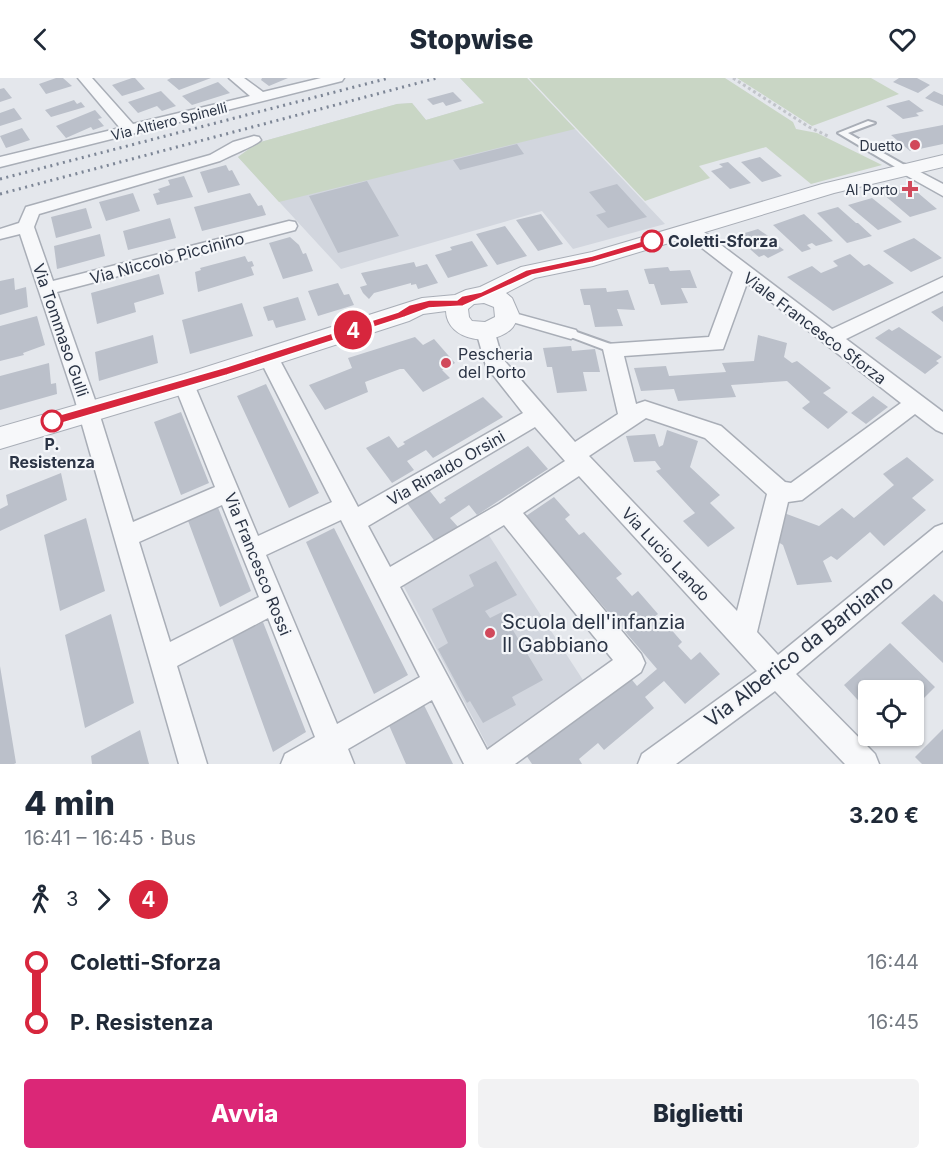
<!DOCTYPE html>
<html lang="it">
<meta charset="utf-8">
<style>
body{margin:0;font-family:Inter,sans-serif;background:#f2f2f3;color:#1f2937;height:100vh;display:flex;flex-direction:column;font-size:22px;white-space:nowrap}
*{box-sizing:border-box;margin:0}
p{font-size:20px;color:#747a83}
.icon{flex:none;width:33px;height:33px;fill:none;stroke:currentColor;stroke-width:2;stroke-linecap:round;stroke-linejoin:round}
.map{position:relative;height:686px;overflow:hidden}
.side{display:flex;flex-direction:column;background:#fff;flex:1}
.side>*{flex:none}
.badge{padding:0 12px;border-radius:20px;font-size:21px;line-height:39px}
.tools{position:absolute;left:858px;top:602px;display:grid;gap:12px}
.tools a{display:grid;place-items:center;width:66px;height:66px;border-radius:6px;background:#fff;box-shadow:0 2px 4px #0004;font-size:30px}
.map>.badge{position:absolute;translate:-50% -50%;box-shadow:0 0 0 3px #fff}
.legs{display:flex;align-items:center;gap:9px;height:66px;padding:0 24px;font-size:20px}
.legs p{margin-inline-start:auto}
.overview{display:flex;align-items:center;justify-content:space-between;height:102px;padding:0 24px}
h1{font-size:33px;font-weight:800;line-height:45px}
.action{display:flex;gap:12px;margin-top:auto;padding:12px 24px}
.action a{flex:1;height:69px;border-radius:6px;background:#db2777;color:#fff;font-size:24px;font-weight:800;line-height:69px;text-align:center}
.action a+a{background:#f2f2f3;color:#1f2937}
ul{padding:0 24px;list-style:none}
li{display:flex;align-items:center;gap:21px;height:60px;font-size:22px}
li i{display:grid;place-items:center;width:9px;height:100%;margin:0 8px;background:currentColor}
li i::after{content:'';width:15px;height:15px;margin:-8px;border:4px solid;border-radius:50%;background:#fff}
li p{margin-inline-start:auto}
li:first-child i{background:linear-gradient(#0000 50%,currentColor 0)}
li:last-child i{background:linear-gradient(currentColor 50%,#0000 0)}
header{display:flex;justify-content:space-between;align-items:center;height:78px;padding:0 24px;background:#fff;font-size:27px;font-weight:800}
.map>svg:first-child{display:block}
.built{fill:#d2d6de}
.green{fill:#c9d6c5}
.building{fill:#bbc0ca}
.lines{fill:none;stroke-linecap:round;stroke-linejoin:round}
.service-casing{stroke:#a9aeb7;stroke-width:4}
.pedestrian-casing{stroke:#a9aeb7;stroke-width:3}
.minor-casing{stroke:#a9aeb7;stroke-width:3}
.tertiary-casing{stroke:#a9aeb7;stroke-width:2}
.path{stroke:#c2c5cb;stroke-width:3;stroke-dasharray:3 3;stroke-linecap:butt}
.service{fill:#f7f8fa;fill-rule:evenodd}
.pedestrian{fill:#f7f8fa;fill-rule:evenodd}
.minor{fill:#f7f8fa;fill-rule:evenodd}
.tertiary{fill:#f7f8fa;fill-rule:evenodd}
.rail{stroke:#7d8696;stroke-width:3;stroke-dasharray:2 4.5;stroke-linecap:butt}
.line-1{fill:#d7263d;stroke:#fff;stroke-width:1.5}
.poi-dot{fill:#d1495b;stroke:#f4f6f9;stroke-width:2}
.stop-1-dot{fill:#fff;stroke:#d7263d;stroke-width:3}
.labels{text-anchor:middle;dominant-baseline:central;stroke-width:4.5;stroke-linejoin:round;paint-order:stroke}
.far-street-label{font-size:14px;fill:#2b3445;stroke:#f4f6f9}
.far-poi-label{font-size:14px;fill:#2b3445;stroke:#f4f6f9;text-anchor:end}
.stop-label{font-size:16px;font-weight:bold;fill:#2b3445;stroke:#f4f6f9;text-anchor:start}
.street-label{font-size:16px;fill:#2b3445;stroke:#f4f6f9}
.poi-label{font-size:16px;fill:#2b3445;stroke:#f4f6f9;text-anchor:start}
.near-poi-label{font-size:20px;fill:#2b3445;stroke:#f4f6f9;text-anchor:start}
.near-street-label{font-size:20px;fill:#2b3445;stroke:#f4f6f9}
</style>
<header><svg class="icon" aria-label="back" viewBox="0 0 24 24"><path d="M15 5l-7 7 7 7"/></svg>Stopwise<svg class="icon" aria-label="heart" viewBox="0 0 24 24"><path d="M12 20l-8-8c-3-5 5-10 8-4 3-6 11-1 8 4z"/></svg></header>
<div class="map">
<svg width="943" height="686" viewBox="0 0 943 686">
<rect width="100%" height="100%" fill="#e4e7ec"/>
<!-- built -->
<path class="built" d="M 460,0 L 527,0 L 665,146 L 573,171 L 542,133 L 341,191 L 238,79 L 257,65 L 397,26 L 412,25 L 426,42 L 484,25 Z
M 488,456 L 583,602 L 489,671 L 403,507 Z"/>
<!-- green -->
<path class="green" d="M 460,0 L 527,0 L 575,51 L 279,124 L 238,79 L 257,65 L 397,26 L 412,25 L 426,42 L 484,25 Z
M 529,0 L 725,0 L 793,44 L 796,51 L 817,55 L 882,87 L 811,106 L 766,69 L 699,88 L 710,100 L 645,123 Z
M 737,0 L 871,0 L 899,16 L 812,48 Z"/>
<!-- building -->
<path class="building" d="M 56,0 L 63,0 L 72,8 L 46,16 L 39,6 Z
M 132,0 L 135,0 L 145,11 L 122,18 L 112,7 Z
M 171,0 L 211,0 L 179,12 L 167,2 Z
M 262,0 L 288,0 L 269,8 L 261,2 Z
M 899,0 L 917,0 L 930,7 L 918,15 L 893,4 Z
M 218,4 L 230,15 L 192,27 L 182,18 Z
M 4,10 L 12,20 L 0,24 L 0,11 Z
M 161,13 L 176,28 L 162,33 L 157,28 L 138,35 L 128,24 Z
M 934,13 L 943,17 L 943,28 L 925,20 Z
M 453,14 L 462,23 L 446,28 L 443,24 L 433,27 L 427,21 Z
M 74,22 L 77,26 L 81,24 L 85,29 L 51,39 L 45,32 Z
M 909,22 L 924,33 L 916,35 L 919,38 L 903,41 L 886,28 Z
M 14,30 L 22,41 L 0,48 L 0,35 Z
M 95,32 L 102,40 L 98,41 L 104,48 L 93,52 L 91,49 L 66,60 L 56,48 Z
M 943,47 L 943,66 L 910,73 L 891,57 Z
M 22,50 L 30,62 L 6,70 L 0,58 Z
M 517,66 L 524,76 L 460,92 L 453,82 Z
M 760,79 L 782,98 L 762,104 L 741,84 Z
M 728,84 L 751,105 L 730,111 L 711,93 L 723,89 L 719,86 Z
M 226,87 L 229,93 L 232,92 L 240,107 L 208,115 L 200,94 Z
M 184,98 L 193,119 L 157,127 L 153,116 L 160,114 L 158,111 L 170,107 L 168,102 Z
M 367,103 L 399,158 L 338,175 L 309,118 Z
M 617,106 L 647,139 L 608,150 L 596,137 L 606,134 L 589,114 Z
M 911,109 L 937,131 L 910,139 L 883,116 Z
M 133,115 L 140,133 L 106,143 L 99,124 Z
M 250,115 L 258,128 L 262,127 L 266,137 L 202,153 L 194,129 Z
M 872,120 L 902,144 L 878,152 L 848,127 Z
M 838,129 L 856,145 L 858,145 L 872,158 L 847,165 L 817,135 Z
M 86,130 L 92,150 L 56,160 L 51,139 Z
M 541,136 L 563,166 L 538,173 L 516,142 Z
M 804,136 L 833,163 L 816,168 L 812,165 L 807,167 L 811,171 L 802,174 L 773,147 Z
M 170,140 L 176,160 L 128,172 L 123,153 Z
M 505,148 L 527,178 L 497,187 L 476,156 Z
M 758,151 L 774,162 L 772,163 L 784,172 L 768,180 L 764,177 L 759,179 L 735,158 Z
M 100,156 L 105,178 L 57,191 L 54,168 Z
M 290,159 L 299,167 L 303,176 L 306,175 L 313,193 L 283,201 L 269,165 Z
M 914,160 L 942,180 L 911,194 L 883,173 Z
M 472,163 L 488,188 L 448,200 L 435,177 L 452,172 L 450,169 Z
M 850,176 L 864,188 L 869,186 L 894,205 L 833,233 L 787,199 L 812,188 L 821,195 L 838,188 L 833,183 Z
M 245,178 L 248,184 L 252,183 L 254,188 L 251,189 L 254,197 L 198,214 L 195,194 L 201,192 L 200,190 Z
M 414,184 L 416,189 L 427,186 L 438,205 L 418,211 L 416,206 L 411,207 L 411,205 L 374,215 L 369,221 L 363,215 L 360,209 L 367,207 L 361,195 Z
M 668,189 L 670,193 L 690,192 L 697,210 L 681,210 L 688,225 L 661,227 L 654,206 L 649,206 L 644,191 Z
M 159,196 L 164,216 L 134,225 L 136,234 L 97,246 L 91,215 Z
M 14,200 L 15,212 L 26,209 L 28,229 L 0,237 L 0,203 Z
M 338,205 L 344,217 L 349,216 L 354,227 L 318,238 L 308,213 Z
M 606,210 L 607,214 L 628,212 L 635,232 L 617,231 L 623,248 L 595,249 L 590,227 L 584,227 L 580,211 Z
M 298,219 L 306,242 L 276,250 L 273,242 L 268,243 L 263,229 Z
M 242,225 L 253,258 L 190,276 L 182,242 Z
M 943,228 L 943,244 L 931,234 Z
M 37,238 L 45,267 L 23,275 L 24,277 L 0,283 L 0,248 Z
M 899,249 L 942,279 L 936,283 L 939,285 L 925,296 L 875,260 L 889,251 L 892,253 Z
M 153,257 L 158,285 L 99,303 L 95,274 Z
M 758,257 L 787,265 L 784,279 L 792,285 L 797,283 L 831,310 L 823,315 L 848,334 L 828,351 L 802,330 L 810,324 L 787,303 L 731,307 L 736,319 L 678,323 L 674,311 L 641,313 L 634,290 L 666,288 L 669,298 L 726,294 L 722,285 L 754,283 Z
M 415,259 L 423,267 L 434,261 L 455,285 L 442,292 L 450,300 L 423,314 L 404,291 L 400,291 L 365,304 L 368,314 L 325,332 L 309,307 L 352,290 L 348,280 Z
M 571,268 L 572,273 L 595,271 L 600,294 L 583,294 L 587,313 L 557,315 L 552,289 L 547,289 L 543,270 Z
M 49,285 L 51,306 L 56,305 L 57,316 L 0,332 L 0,298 Z
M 266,306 L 319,415 L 289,430 L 237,318 Z
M 873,318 L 888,329 L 866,346 L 851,335 Z
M 483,319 L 503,339 L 433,380 L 426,372 L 407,383 L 414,392 L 392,405 L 366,370 L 389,358 L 398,370 L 405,366 L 403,364 Z
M 181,334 L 209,405 L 181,417 L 154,344 Z
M 667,352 L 698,363 L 690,389 L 720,417 L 710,425 L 735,450 L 708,469 L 683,443 L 695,435 L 656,393 L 661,391 L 655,383 L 634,384 L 626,358 L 655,356 L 659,369 L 663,367 Z
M 528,368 L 548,391 L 477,437 L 469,427 L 450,440 L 459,450 L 436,465 L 407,425 L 429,412 L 440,426 L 446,422 L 444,420 Z
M 907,379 L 934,402 L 912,420 L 926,432 L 884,468 L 870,454 L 837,482 L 831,478 L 823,483 L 832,504 L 797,507 L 783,467 L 778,464 L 784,435 L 819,448 L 842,430 L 854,440 L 894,407 L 883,396 Z
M 61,395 L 67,422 L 0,453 L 0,431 L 8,427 L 6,417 Z
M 554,419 L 570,437 L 565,441 L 579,457 L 584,454 L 622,496 L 616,500 L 632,518 L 638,513 L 658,536 L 654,539 L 665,552 L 669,549 L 682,564 L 678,568 L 691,582 L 700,574 L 720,596 L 685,626 L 664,603 L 645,619 L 654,630 L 604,672 L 598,665 L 579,681 L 582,686 L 532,686 L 524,674 L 628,597 L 637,608 L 657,591 L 526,438 Z
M 217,427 L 251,513 L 220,529 L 187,440 Z
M 86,440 L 105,513 L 60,533 L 44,457 Z
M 334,450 L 408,597 L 374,616 L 306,464 Z
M 496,483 L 517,517 L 485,533 L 490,540 L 502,534 L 543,602 L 512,619 L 516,627 L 483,645 L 470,623 L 467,625 L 438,571 L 448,565 L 432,531 L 474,508 L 469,497 Z
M 934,516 L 943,524 L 943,585 L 901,545 Z
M 111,536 L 134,625 L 85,650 L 65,557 Z
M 263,544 L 306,654 L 273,674 L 232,560 Z
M 890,565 L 935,609 L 914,630 L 914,612 L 868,612 L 868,633 L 844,607 Z
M 0,588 L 16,685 L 14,686 L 0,686 Z
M 423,625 L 453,686 L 406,686 L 388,645 Z
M 943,651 L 943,686 L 922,686 L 915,679 Z
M 140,652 L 149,686 L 92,686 L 91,678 Z"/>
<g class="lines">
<!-- service casing -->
<g class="service-casing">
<path id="service" d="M 868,43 L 875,45 L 848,55 L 908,89 L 908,93 L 902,93 L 838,55 Z
M 571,252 L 616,268 L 618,271 L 613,275 L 568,258 L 566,256 L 568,254 Z"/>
</g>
<!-- pedestrian casing -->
<g class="pedestrian-casing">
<path id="pedestrian" d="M 507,233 L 576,252 L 578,256 L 571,261 L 502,241 L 500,238 L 502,235 Z"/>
</g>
<!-- minor casing -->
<g class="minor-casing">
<path id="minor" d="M 78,0 L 92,0 L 133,46 L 250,18 L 229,0 L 244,0 L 263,14 L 321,0 L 344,0 L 342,3 L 0,89 L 0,79 L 120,50 Z
M 254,58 L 259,59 L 261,62 C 257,67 229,78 220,83 L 39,136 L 34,149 L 53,203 L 289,143 L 295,144 L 297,148 L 295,152 L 57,214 L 95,322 L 133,444 L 215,409 L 174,306 L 177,300 L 184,298 L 191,300 L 194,306 L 258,458 L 332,424 L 259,280 L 262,275 L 269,273 L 276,275 L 358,429 L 523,335 L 486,288 L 476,253 L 479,248 L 486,246 L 493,248 L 502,280 L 575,364 L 618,336 L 603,271 L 606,266 L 709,259 L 733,194 L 684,156 L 682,152 L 684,148 L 696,148 L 832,251 L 943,199 L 943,213 L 846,261 L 943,334 L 943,355 L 936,352 L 915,336 L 802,422 L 788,424 L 757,554 L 778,577 L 935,449 L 943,446 L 943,472 L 796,596 L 875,676 L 879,686 L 845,686 L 775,613 L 676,686 L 638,686 L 642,676 L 757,593 L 579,398 L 523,435 L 641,576 L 645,585 L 641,594 L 515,686 L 464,686 L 432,622 L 348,671 L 354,686 L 281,686 L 285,676 L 315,659 L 268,540 L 177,588 L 207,686 L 179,686 L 75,322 L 20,156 L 0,161 L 0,151 L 19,145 L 26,129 L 210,77 L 233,64 ZM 747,205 L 901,325 L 791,405 L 785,404 L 721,348 L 645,323 L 636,326 L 624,278 L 723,271 ZM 646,340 L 705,360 L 767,416 L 737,533 L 589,378 ZM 535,349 L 565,383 L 499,426 L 390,489 L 368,448 ZM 222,427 L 259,519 L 170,564 L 139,464 ZM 341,442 L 420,599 L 337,646 L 266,477 ZM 504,447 L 613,582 L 487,672 L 400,509 Z
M 905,86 L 943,106 L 943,118 L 900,94 L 897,91 L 900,88 Z"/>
</g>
<!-- tertiary casing -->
<g class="tertiary-casing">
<path id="tertiary" d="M 943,77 L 943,89 L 834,115 L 593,188 L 535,200 L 506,215 L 512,220 L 519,236 C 517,240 516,245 513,249 C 495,270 447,264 446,233 L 423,236 L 409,243 L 184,316 L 0,371 L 0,349 L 184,296 L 422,220 L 455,217 L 466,212 L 480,209 L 521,189 L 592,174 L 822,106 ZM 484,225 L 494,229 L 495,239 L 485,244 L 472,243 L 469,239 L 468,231 L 474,226 Z"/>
</g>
<!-- path -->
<path class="path" d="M 733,0 L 809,49 L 830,59"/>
<!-- service -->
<use href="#service" class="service"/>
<!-- pedestrian -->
<use href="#pedestrian" class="pedestrian"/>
<!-- minor -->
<use href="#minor" class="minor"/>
<!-- tertiary -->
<use href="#tertiary" class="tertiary"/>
<!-- rail -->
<path class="rail" d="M 0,101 L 389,0
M 0,116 L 437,0"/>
</g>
<!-- line-1 -->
<path class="line-1" d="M 652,160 L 655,161 L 655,166 L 593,184 L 532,197 L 463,228 L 429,230 L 405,239 L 227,297 L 52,348 L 47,343 L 52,339 L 226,289 L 398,234 L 409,227 L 429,222 L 457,222 L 462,218 L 481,214 L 526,192 L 592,178 Z"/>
<!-- markers -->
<g class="poi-dot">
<circle cx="915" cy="67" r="6"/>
<path d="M907 102h6v6h6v6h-6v6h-6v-6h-6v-6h6z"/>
<circle cx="446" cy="285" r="6"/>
<circle cx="490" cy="555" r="6"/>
</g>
<g class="stop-1-dot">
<circle cx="652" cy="163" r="10"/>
<circle cx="52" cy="343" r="10"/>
</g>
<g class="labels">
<!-- far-street labels -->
<g class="far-street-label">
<text transform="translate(169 43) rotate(-14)">Via Altiero Spinelli</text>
</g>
<!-- far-poi labels -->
<g class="far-poi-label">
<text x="903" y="67">Duetto</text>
<text x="898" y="111">Al Porto</text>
</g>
<!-- stop labels -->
<g class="stop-label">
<text x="668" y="163">Coletti-Sforza</text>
<text x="52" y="366" text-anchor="middle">P.<tspan x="52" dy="18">Resistenza</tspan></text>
</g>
<!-- street labels -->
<g class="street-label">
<text transform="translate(167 180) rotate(-15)">Via Niccolò Piccinino</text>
<text transform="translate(815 250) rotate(37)">Viale Francesco Sforza</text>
<text transform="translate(61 252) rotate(71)">Via Tommaso Gulli</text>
<text transform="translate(446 390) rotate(-30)">Via Rinaldo Orsini</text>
<text transform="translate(666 476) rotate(47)">Via Lucio Lando</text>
<text transform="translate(258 486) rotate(68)">Via Francesco Rossi</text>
</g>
<!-- poi labels -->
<g class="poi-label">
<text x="458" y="276">Pescheria<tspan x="458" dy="18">del Porto</tspan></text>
</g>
<!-- near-poi labels -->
<g class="near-poi-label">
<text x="502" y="544">Scuola dell'infanzia<tspan x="502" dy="23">Il Gabbiano</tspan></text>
</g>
<!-- near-street labels -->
<g class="near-street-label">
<text transform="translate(799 573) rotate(-38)">Via Alberico da Barbiano</text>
</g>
</g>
</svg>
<div class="tools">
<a><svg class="icon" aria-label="locate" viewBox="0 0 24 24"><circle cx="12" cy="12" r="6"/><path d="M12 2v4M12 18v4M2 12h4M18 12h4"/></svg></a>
</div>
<b class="badge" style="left:353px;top:252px;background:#d7263d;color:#fff">4</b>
</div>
<section class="side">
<div class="overview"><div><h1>4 min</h1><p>16:41 – 16:45 · Bus</p></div><b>3.20 €</b></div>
<div class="legs"><svg class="icon" aria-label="walk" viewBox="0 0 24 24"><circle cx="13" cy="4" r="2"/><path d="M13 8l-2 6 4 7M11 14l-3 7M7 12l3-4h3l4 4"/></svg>3<svg class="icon" aria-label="forward" viewBox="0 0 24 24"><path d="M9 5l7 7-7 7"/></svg><b class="badge" style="background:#d7263d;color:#fff">4</b></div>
<ul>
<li><i style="color:#d7263d"></i><b>Coletti-Sforza</b><p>16:44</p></li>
<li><i style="color:#d7263d"></i><b>P. Resistenza</b><p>16:45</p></li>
</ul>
<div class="action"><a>Avvia</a><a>Biglietti</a></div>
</section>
